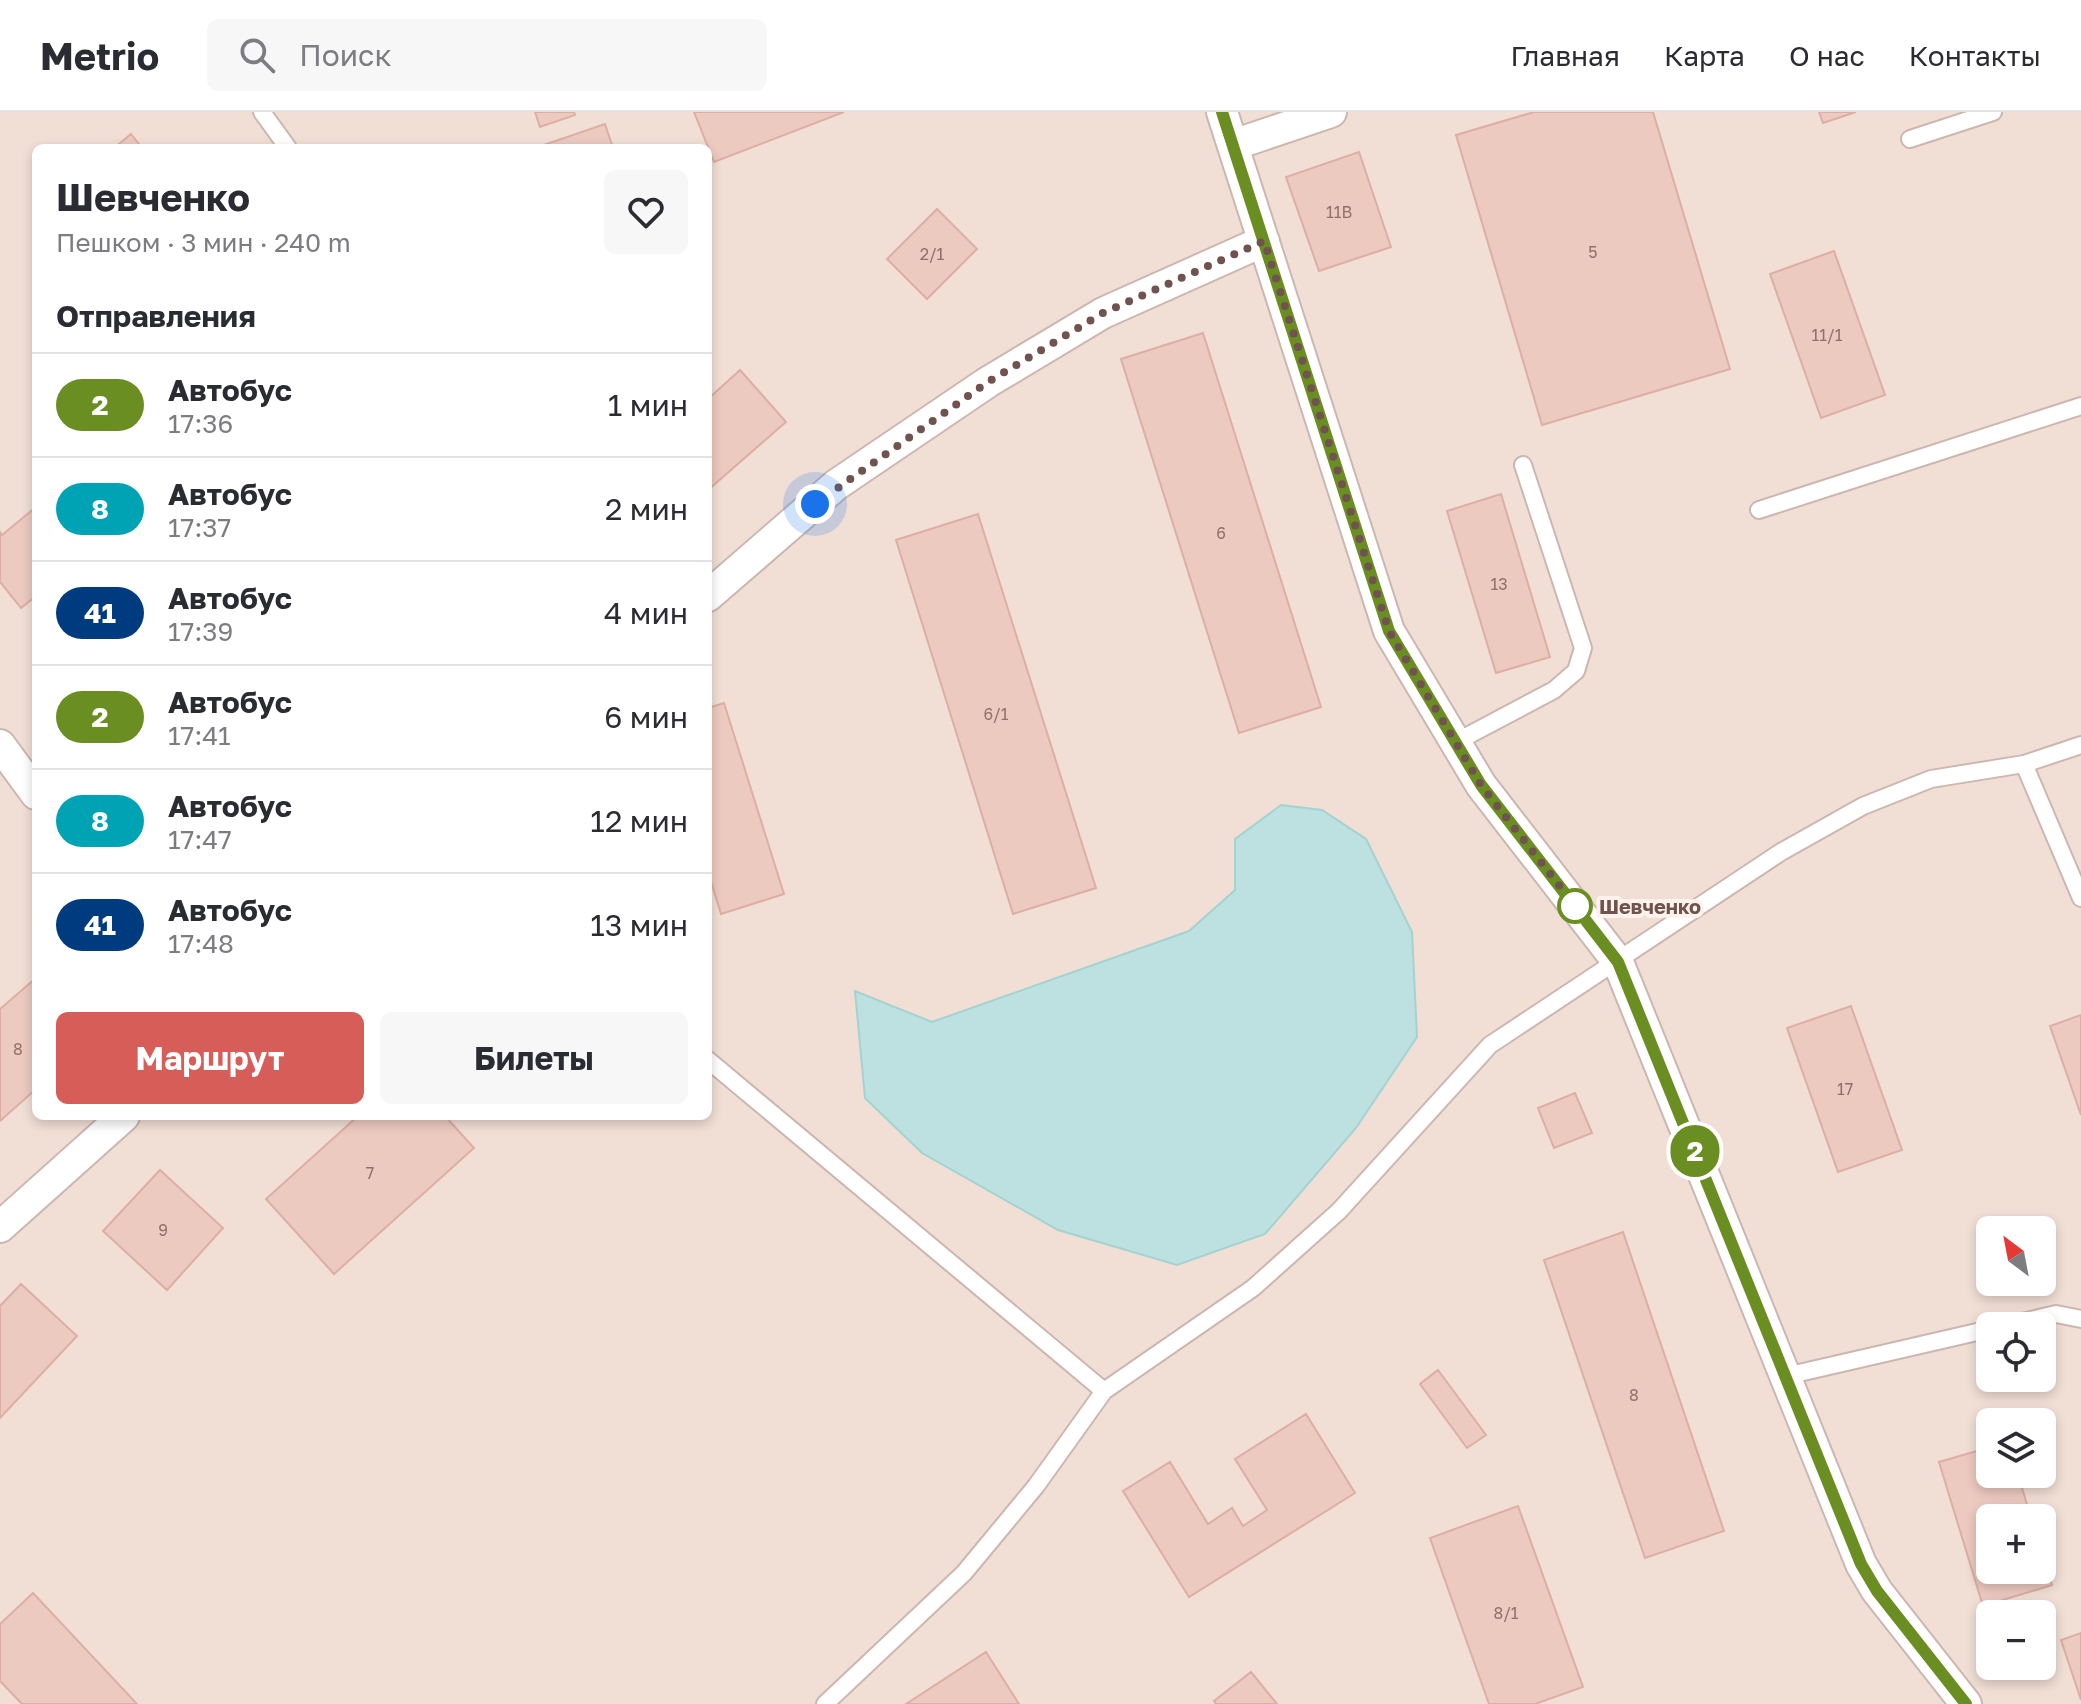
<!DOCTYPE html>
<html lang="ru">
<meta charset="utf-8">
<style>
body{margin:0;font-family:"Golos Text",sans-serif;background:#f7f7f7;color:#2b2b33;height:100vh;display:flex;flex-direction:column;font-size:30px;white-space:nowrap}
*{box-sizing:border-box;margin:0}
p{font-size:26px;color:#7c7c81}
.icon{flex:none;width:44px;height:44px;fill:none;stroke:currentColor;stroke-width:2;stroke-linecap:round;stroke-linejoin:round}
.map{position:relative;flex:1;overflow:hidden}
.details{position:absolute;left:32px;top:32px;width:680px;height:976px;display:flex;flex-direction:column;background:#fff;border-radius:12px;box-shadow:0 4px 12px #0003}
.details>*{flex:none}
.badge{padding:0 16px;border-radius:26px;font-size:28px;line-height:52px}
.needle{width:52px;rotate:328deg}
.controls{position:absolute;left:1976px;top:1104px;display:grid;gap:16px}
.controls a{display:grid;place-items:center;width:80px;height:80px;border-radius:12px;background:#fff;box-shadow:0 4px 12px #0003;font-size:40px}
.you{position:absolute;width:40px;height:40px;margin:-20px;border:6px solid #fff;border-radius:50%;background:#1a73e8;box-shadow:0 0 0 12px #1a73e833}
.map>.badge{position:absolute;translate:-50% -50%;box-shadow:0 0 0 4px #fff}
h2{padding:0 24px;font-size:30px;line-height:72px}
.round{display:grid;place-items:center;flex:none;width:84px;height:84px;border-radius:12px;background:#f7f7f7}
.headline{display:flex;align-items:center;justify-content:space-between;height:136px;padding:0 24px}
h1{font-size:38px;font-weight:700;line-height:60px}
.button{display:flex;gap:16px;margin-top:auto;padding:16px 24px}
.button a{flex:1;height:92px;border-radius:12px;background:#d75d58;color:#fff;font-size:32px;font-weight:700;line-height:92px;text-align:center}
.button a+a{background:#f7f7f7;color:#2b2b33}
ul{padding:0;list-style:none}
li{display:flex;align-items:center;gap:24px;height:104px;padding:0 24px;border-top:2px solid #e1e1e2}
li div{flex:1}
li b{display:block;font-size:30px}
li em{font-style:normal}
li .badge{min-width:88px;font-weight:700;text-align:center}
header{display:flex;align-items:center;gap:48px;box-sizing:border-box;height:112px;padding:0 40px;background:#fff;border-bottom:2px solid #e1e1e2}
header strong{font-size:38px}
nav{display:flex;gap:44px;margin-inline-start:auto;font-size:28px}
.search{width:560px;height:72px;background:#f7f7f7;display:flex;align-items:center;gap:20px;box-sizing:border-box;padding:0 28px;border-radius:12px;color:#7c7c81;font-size:30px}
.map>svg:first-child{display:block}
.residential{fill:#f1dfd5;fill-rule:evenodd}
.water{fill:#bce1e0;stroke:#a4d2d0;stroke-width:2}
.building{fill:#eccac0;stroke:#ddaea3;stroke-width:2}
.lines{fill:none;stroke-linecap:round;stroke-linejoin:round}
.lane-casing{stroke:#ccb7b0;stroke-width:20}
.street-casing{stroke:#ccb7b0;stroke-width:34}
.lane{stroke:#fff;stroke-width:16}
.street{stroke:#fff;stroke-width:30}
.line-casing{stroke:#fff;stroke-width:18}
.line{stroke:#6b8e23;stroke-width:12}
.walk{stroke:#70534e;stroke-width:8;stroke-dasharray:0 14.4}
.stop-dot{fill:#fff;stroke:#6b8e23;stroke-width:4}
.labels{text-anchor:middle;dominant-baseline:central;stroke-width:8;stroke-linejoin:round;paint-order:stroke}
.number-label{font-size:16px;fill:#8f716a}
.stop-label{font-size:20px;font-weight:bold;fill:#70534e;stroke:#fdf3ec;text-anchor:start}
</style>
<header>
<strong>Metrio</strong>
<div class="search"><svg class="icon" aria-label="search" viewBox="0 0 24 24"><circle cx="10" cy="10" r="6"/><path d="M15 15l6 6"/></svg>Поиск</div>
<nav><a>Главная</a><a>Карта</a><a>О нас</a><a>Контакты</a></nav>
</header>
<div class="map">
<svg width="2081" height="1592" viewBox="0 0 2081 1592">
<rect width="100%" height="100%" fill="#faeee6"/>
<!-- residential -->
<path class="residential" d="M 0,0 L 2081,0 L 2081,1592 L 0,1592 ZM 36,36 L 708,36 L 708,1004 L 36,1004 ZM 1990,1118 L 2042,1118 L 2042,1170 L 1990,1170 ZM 1990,1214 L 2042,1214 L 2042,1266 L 1990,1266 ZM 1990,1310 L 2042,1310 L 2042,1362 L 1990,1362 ZM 1990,1406 L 2042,1406 L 2042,1458 L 1990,1458 ZM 1990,1502 L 2042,1502 L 2042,1554 L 1990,1554 Z"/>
<!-- water -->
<path class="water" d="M 1281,693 L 1322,698 L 1366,727 L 1412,820 L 1417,925 L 1356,1016 L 1265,1122 L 1177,1153 L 1058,1118 L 922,1041 L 865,986 L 855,879 L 932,910 L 1189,819 L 1235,778 L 1235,727 Z"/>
<!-- building -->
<path class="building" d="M 535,0 L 574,0 L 575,3 L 540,15 Z
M 694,0 L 844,0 L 714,50 Z
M 1534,0 L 1653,0 L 1730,257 L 1542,313 L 1456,23 Z
M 1819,0 L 1856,0 L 1823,11 Z
M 605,12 L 613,36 L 535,36 Z
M 131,22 L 142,36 L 114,36 Z
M 1359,40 L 1391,135 L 1319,159 L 1286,65 Z
M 937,97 L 977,137 L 927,187 L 887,147 Z
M 1834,139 L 1885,283 L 1821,306 L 1770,162 Z
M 1203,221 L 1321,595 L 1239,621 L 1121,247 Z
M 740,258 L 786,310 L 708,378 L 708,287 Z
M 1501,382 L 1550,545 L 1496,561 L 1447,399 Z
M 36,395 L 36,484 L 21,496 L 0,470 L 0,420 L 2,423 Z
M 978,402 L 1096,776 L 1013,802 L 896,428 Z
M 724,591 L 784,782 L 721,802 L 708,760 L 708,596 Z
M 36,866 L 36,977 L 0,1009 L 0,897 Z
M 1851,894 L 1902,1038 L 1838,1060 L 1787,916 Z
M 2081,903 L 2081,1003 L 2050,914 Z
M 1575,981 L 1592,1021 L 1554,1036 L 1538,996 Z
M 358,1004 L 445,1004 L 474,1036 L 334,1162 L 266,1087 Z
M 160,1058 L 223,1116 L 167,1178 L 103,1119 Z
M 1623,1120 L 1724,1419 L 1645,1446 L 1544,1148 Z
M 21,1172 L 77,1224 L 0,1306 L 0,1194 Z
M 1438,1258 L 1486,1323 L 1467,1336 L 1420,1272 Z
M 1306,1302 L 1355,1381 L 1189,1485 L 1123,1379 L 1170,1350 L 1208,1412 L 1232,1396 L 1243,1414 L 1267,1398 L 1235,1347 Z
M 1990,1335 L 1990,1362 L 2018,1362 L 2031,1406 L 1990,1406 L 1990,1458 L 2042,1458 L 2042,1441 L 2052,1473 L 1983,1494 L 1939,1350 Z
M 1518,1394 L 1583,1575 L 1535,1592 L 1489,1592 L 1430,1426 Z
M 33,1481 L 137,1592 L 22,1592 L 0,1569 L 0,1512 Z
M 2081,1521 L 2081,1588 L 2061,1528 Z
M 986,1540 L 1019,1592 L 906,1592 Z
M 1251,1560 L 1277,1592 L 1216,1592 L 1214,1589 Z"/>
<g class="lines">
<!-- lane casing -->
<g class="lane-casing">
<path id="lane" d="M 262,0 L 288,36
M 1910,27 L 1993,0
M 1759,398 L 2081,294
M 1454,631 L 1554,578 L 1576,559 L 1583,536 L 1523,353
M 2024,652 L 2081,633
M 708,948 L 1104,1279
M 2005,1214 L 2056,1202 L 2081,1207
M 1786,1264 L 1990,1217
M 825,1592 L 964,1461 L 1036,1374 L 1104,1279 L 1253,1176 L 1339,1099 L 1490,933 L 1781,740 L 1863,694 L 1931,667 L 2024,652 L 2081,786"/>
</g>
<!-- street casing -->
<g class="street-casing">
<path id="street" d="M 1222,0 L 1389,519 L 1481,673 L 1618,850 L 1861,1452 L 1877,1479 L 1966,1592
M 1233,33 L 1331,0
M 708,484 L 836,373 L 988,270 L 1103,201 L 1264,129
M 0,633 L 36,682
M 0,1115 L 124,1004"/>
</g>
<!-- lane -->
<use href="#lane" class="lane"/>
<!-- street -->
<use href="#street" class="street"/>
</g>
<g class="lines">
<!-- line casing -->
<g class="line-casing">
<path id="line" d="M 1222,0 L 1389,519 L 1481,673 L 1618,850 L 1861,1452 L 1877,1479 L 1966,1592"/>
</g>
<!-- line -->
<use href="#line" class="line"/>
<!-- walk -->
<path class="walk" d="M 815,392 L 988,270 L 1103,201 L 1264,129 L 1389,519 L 1481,673 L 1579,799 L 1575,794"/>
</g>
<!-- markers -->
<circle class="stop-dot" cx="1575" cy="794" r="16"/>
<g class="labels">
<!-- number labels -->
<g class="number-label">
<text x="1339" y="100">11В</text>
<text x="1593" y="140">5</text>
<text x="932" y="142">2/1</text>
<text x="1827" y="223">11/1</text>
<text x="1221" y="421">6</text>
<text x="1499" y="472">13</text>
<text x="996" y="602">6/1</text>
<text x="18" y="937">8</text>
<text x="1845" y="977">17</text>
<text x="370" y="1061">7</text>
<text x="163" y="1118">9</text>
<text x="1634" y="1283">8</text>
<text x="1506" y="1501">8/1</text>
</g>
<!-- stop labels -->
<g class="stop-label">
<text x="1599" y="794">Шевченко</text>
</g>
</g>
</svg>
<div class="controls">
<a><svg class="needle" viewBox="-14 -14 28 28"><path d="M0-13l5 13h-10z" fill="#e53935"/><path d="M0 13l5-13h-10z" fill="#7c7c81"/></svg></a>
<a><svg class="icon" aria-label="locate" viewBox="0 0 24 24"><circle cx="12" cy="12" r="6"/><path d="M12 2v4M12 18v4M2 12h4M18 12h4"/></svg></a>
<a><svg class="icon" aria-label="layers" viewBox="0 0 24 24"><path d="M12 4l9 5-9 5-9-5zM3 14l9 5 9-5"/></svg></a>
<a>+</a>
<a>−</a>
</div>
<div class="you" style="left:815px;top:392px"></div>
<b class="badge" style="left:1695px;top:1039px;background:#6b8e23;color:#fff">2</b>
<section class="details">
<div class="headline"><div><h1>Шевченко</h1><p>Пешком · 3 мин · 240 m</p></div><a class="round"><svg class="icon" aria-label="heart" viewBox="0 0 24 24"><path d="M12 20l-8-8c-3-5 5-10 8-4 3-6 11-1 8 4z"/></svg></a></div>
<h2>Отправления</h2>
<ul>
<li><span class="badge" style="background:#6b8e23;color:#fff">2</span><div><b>Автобус</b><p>17:36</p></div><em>1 мин</em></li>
<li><span class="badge" style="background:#00a3b4;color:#fff">8</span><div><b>Автобус</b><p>17:37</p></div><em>2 мин</em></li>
<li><span class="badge" style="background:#003b80;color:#fff">41</span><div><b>Автобус</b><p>17:39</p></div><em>4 мин</em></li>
<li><span class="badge" style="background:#6b8e23;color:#fff">2</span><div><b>Автобус</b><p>17:41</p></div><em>6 мин</em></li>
<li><span class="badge" style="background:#00a3b4;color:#fff">8</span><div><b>Автобус</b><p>17:47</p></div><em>12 мин</em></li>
<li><span class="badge" style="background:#003b80;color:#fff">41</span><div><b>Автобус</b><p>17:48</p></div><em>13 мин</em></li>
</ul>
<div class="button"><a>Маршрут</a><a>Билеты</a></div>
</section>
</div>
